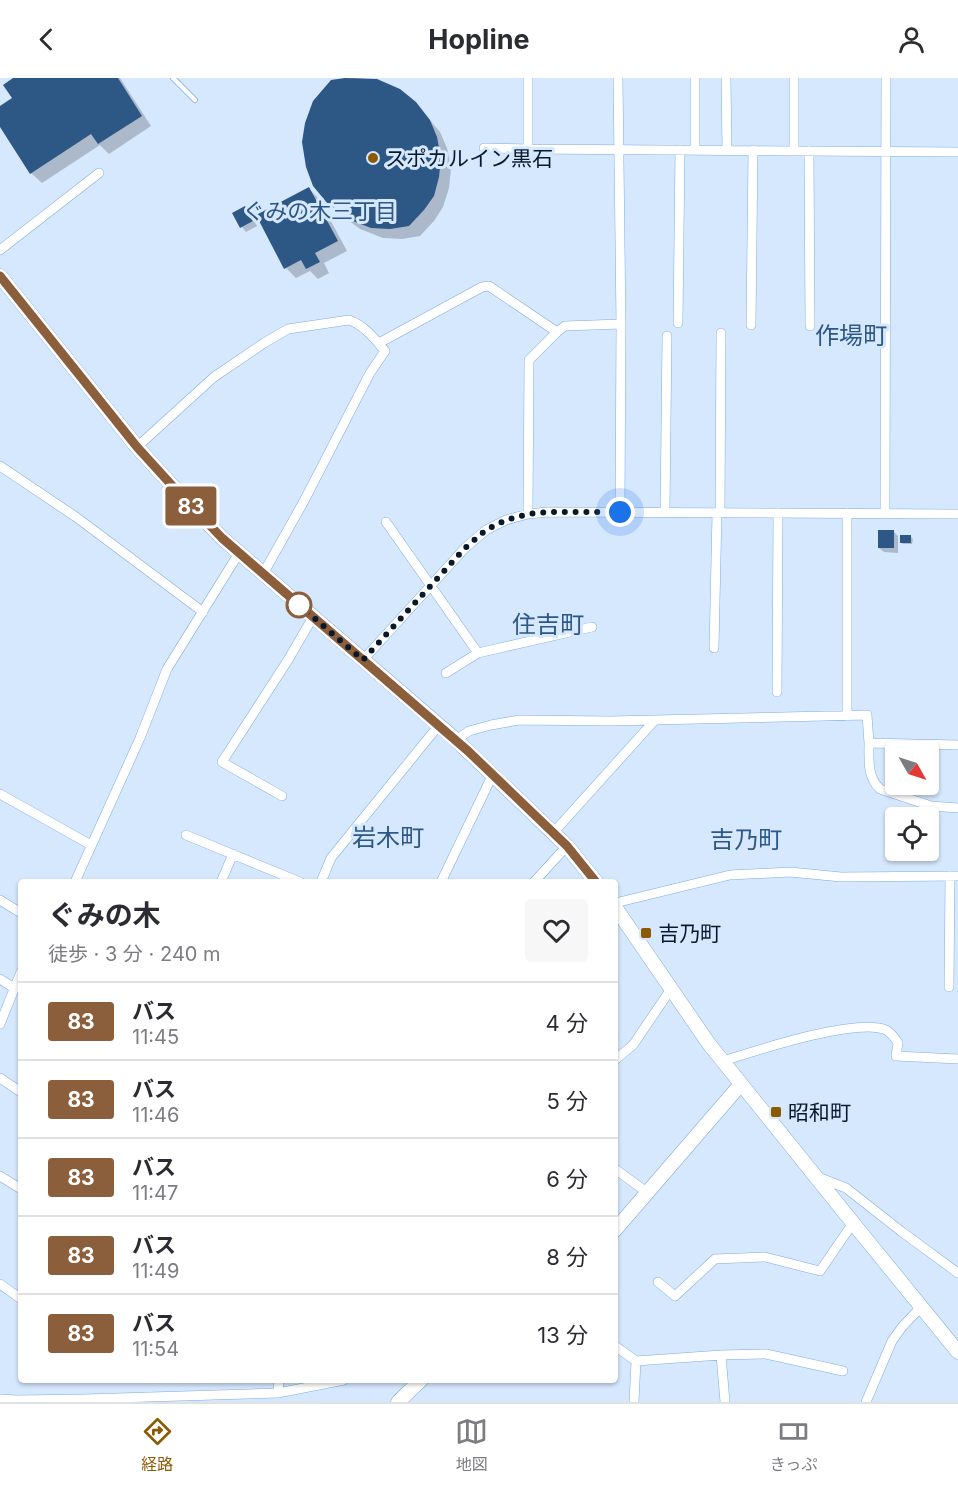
<!DOCTYPE html>
<html lang="ja">
<meta charset="utf-8">
<style>
body{margin:0;font-family:Inter,"Noto Sans JP",sans-serif;background:#f7f7f7;color:#2b2b33;height:100vh;display:flex;flex-direction:column;font-size:22px;white-space:nowrap}
*{box-sizing:border-box;margin:0}
p{font-size:20px;color:#7c7c81}
.icon{flex:none;width:33px;height:33px;fill:none;stroke:currentColor;stroke-width:2;stroke-linecap:round;stroke-linejoin:round}
.map{position:relative;flex:1;overflow:hidden}
.sheet{position:absolute;left:18px;top:801px;width:600px;height:504px;display:flex;flex-direction:column;background:#fff;border-radius:6px;box-shadow:0 2px 4px #0004}
.sheet>*{flex:none}
.badge{padding:0 12px;border-radius:4px;font-size:21px;line-height:39px}
.needle{width:39px;rotate:129deg}
.controls{position:absolute;left:885px;top:663px;display:grid;gap:12px}
.controls a{display:grid;place-items:center;width:54px;height:54px;border-radius:6px;background:#fff;box-shadow:0 2px 4px #0004;font-size:30px}
.you{position:absolute;width:30px;height:30px;margin:-15px;border:4px solid #fff;border-radius:50%;background:#1a73e8;box-shadow:0 0 0 9px #1a73e833}
.map>.badge{position:absolute;translate:-50% -50%;box-shadow:0 0 0 3px #fff}
.round{display:grid;place-items:center;flex:none;width:63px;height:63px;border-radius:6px;background:#f7f7f7}
.summary{display:flex;align-items:center;justify-content:space-between;height:102px;padding:0 30px}
h1{font-size:28px;font-weight:700;line-height:45px}
ul{padding:0;list-style:none}
li{display:flex;align-items:center;gap:18px;height:78px;padding:0 30px;border-top:2px solid #e1e1e2}
li div{flex:1}
li b{display:block;font-size:22px}
li em{font-style:normal}
li .badge{min-width:66px;font-weight:700;text-align:center}
header{display:flex;justify-content:space-between;align-items:center;height:78px;padding:0 30px;background:#fff;font-size:27px;font-weight:700}
.tab-bar{display:flex;justify-content:space-around;align-items:center;height:84px;border-top:2px solid #e1e1e2;background:#fff;font-size:16px;color:#7c7c81}
.tab-bar a{display:grid;justify-items:center;gap:3px}
.tab-bar .current{color:#8b5a03}
.map>svg:first-child{display:block}
.shadow{fill:#0003}
.building{fill:#2d5784}
.lines{fill:none;stroke-linecap:round;stroke-linejoin:round}
.lane-casing{stroke:#7facde;stroke-width:6}
.street-casing{stroke:#7facde;stroke-width:10}
.secondary-casing{stroke:#7facde;stroke-width:15}
.lane{stroke:#fff;stroke-width:4.5}
.street{stroke:#fff;stroke-width:9}
.secondary{stroke:#fff;stroke-width:14}
.line-casing{stroke:#fff;stroke-width:14}
.line{stroke:#8b5e3c;stroke-width:9}
.walk{stroke:#08192c;stroke-width:6;stroke-dasharray:0 10.8}
.poi-dot{fill:#8b5a03;stroke:#d6e8fe;stroke-width:2}
.stop-dot{fill:#fff;stroke:#8b5e3c;stroke-width:3}
.labels{text-anchor:middle;dominant-baseline:central;stroke-width:6;stroke-linejoin:round;paint-order:stroke}
.poi-label{font-size:21px;fill:#08192c;stroke:#d6e8fe;text-anchor:start}
.neighbourhood-label{font-size:22px;fill:#2d5784;stroke:#d6e8fe}
.quarter-label{font-size:24px;fill:#2d5784;stroke:#d6e8fe}
</style>
<header><svg class="icon" aria-label="back" viewBox="0 0 24 24"><path d="M15 5l-7 7 7 7"/></svg>Hopline<svg class="icon" aria-label="person" viewBox="0 0 24 24"><circle cx="12" cy="8" r="4"/><path d="M4 21q1-7 8-7t8 7"/></svg></header>
<div class="map">
<svg width="958" height="1324" viewBox="0 0 958 1324">
<rect width="100%" height="100%" fill="#d6e8fe"/>
<!-- shadow -->
<path class="shadow" d="M 16,0 L 120,0 L 151,48 L 109,76 L 100,67 L 42,105 L 31,95 L 0,46 L 0,30 L 14,21 Z
M 355,0 L 377,2 L 415,25 L 440,54 L 447,70 L 451,91 L 449,110 L 443,129 L 434,143 L 420,158 L 402,161 L 383,160 L 360,151 L 340,136 L 329,125 L 332,3 Z
M 309,111 L 319,121 L 347,173 L 324,185 L 329,195 L 318,201 L 310,193 L 296,200 L 286,190 Z
M 245,130 L 250,134 L 257,148 L 246,154 L 242,149 Z
M 893,453 L 898,458 L 898,475 L 884,474 L 879,470 Z
M 911,459 L 913,461 L 912,466 L 903,466 L 901,464 Z"/>
<!-- building -->
<path class="building" d="M 13,0 L 118,0 L 142,38 L 98,66 L 91,56 L 30,96 L 0,49 L 0,28 L 12,20 L 3,7 Z
M 345,0 L 377,1 L 400,11 L 416,24 L 430,42 L 437,59 L 441,80 L 439,99 L 434,118 L 424,132 L 409,148 L 390,151 L 371,150 L 348,141 L 328,126 L 313,108 L 306,89 L 302,64 L 305,45 L 313,23 L 331,2 Z
M 309,109 L 338,163 L 315,175 L 320,184 L 306,191 L 301,182 L 284,191 L 256,137 Z
M 245,128 L 253,143 L 240,150 L 232,135 Z
M 878,452 L 894,452 L 894,470 L 878,470 Z
M 900,457 L 911,457 L 911,465 L 900,465 Z"/>
<g class="lines">
<!-- lane casing -->
<g class="lane-casing">
<path id="lane" d="M 173,0 L 195,22"/>
</g>
<!-- street casing -->
<g class="street-casing">
<path id="street" d="M 528,0 L 528,71 L 958,74
M 618,0 L 621,246 L 620,434
M 695,0 L 695,72
M 726,0 L 727,72
M 484,70 L 528,71
M 794,73 L 794,0
M 809,73 L 810,248
M 0,172 L 99,95
M 678,245 L 680,72
M 751,247 L 753,72
M 379,265 L 482,209 L 489,208 L 557,254 L 565,248 L 621,246
M 137,369 L 214,299 L 264,265 L 288,251 L 349,242 C 364,247 375,261 385,273 L 370,295 L 304,423 L 263,496
M 0,388 L 76,439 L 203,534
M 665,434 L 667,258
M 720,435 L 721,255
M 885,435 L 886,0
M 528,436 L 529,282 L 557,254
M 386,444 L 478,575
M 714,570 L 717,435
M 363,582 L 465,470 L 486,452 L 506,442 L 528,436 L 548,434 L 958,436
M 446,595 L 478,575 L 592,549
M 777,614 L 778,435
M 847,638 L 847,435
M 456,662 L 469,653 L 491,647 L 519,642 L 611,643 L 867,637 L 869,665 L 958,667
M 869,665 C 869,681 867,699 880,711 L 931,728 L 958,730
M 0,716 L 91,767
M 282,718 L 222,684 L 288,582 L 313,539
M 553,755 L 655,642
M 186,757 L 300,804
M 75,804 L 140,660 L 167,591 L 239,475
M 221,804 L 233,776
M 321,804 L 331,780 L 439,647
M 441,804 L 493,696
M 534,804 L 567,768
M 0,822 L 21,835
M 615,825 L 730,797 L 790,794 L 841,799 L 958,798
M 0,901 L 14,910
M 949,909 L 950,798
M 0,946 L 21,894
M 615,982 L 633,967 L 671,911
M 723,983 C 755,973 857,939 886,952 C 891,955 895,960 898,965 L 896,978 L 958,981
M 0,1000 L 21,1014
M 615,1091 L 648,1115
M 0,1098 L 21,1111
M 818,1099 L 846,1110 L 902,1154 L 958,1195
M 658,1204 L 675,1218 L 715,1181 L 765,1179 L 820,1193 L 853,1145
M 0,1206 L 21,1221
M 615,1268 L 636,1283 L 721,1277 L 766,1276 L 843,1293
M 721,1277 L 725,1324
M 278,1315 L 279,1302
M 0,1321 L 17,1322 L 84,1321 L 278,1315 L 344,1302
M 634,1324 L 636,1283
M 866,1324 L 892,1263 L 902,1249 L 921,1229"/>
</g>
<!-- secondary casing -->
<g class="secondary-casing">
<path id="secondary" d="M 0,198 L 137,369 L 177,413 L 222,460 L 456,662 L 567,768 L 596,804
M 615,829 L 709,966 L 853,1145 L 958,1274
M 615,1152 L 741,1006
M 398,1324 L 421,1302"/>
</g>
<!-- lane -->
<use href="#lane" class="lane"/>
<!-- street -->
<use href="#street" class="street"/>
<!-- secondary -->
<use href="#secondary" class="secondary"/>
</g>
<g class="lines">
<!-- line casing -->
<g class="line-casing">
<path id="line" d="M 0,198 L 137,369 L 177,413 L 222,460 L 468,673 L 567,768 L 596,804"/>
</g>
<!-- line -->
<use href="#line" class="line"/>
<!-- walk -->
<path class="walk" d="M 299,527 L 363,582 L 465,470 L 486,452 L 506,442 L 528,436 L 548,434 L 620,434"/>
</g>
<!-- markers -->
<g class="poi-dot">
<circle cx="373" cy="80" r="6"/>
<rect x="640" y="849" width="12" height="12" rx="3"/>
<rect x="770" y="1028" width="12" height="12" rx="3"/>
</g>
<circle class="stop-dot" cx="299" cy="527" r="12"/>
<g class="labels">
<!-- poi labels -->
<g class="poi-label">
<text x="385" y="80">スポカルイン黒石</text>
<text x="658" y="855">吉乃町</text>
<text x="788" y="1034">昭和町</text>
</g>
<!-- neighbourhood labels -->
<g class="neighbourhood-label">
<text x="320" y="133">ぐみの木三丁目</text>
</g>
<!-- quarter labels -->
<g class="quarter-label">
<text x="851" y="257">作場町</text>
<text x="548" y="546">住吉町</text>
<text x="388" y="759">岩木町</text>
<text x="746" y="761">吉乃町</text>
</g>
</g>
</svg>
<div class="controls">
<a><svg class="needle" viewBox="-14 -14 28 28"><path d="M0-13l5 13h-10z" fill="#e53935"/><path d="M0 13l5-13h-10z" fill="#7c7c81"/></svg></a>
<a><svg class="icon" aria-label="locate" viewBox="0 0 24 24"><circle cx="12" cy="12" r="6"/><path d="M12 2v4M12 18v4M2 12h4M18 12h4"/></svg></a>
</div>
<div class="you" style="left:620px;top:434px"></div>
<b class="badge" style="left:191px;top:428px;background:#8b5e3c;color:#fff">83</b>
<section class="sheet">
<div class="summary"><div><h1>ぐみの木</h1><p>徒歩 · 3 分 · 240 m</p></div><a class="round"><svg class="icon" aria-label="heart" viewBox="0 0 24 24"><path d="M12 20l-8-8c-3-5 5-10 8-4 3-6 11-1 8 4z"/></svg></a></div>
<ul>
<li><span class="badge" style="background:#8b5e3c;color:#fff">83</span><div><b>バス</b><p>11:45</p></div><em>4 分</em></li>
<li><span class="badge" style="background:#8b5e3c;color:#fff">83</span><div><b>バス</b><p>11:46</p></div><em>5 分</em></li>
<li><span class="badge" style="background:#8b5e3c;color:#fff">83</span><div><b>バス</b><p>11:47</p></div><em>6 分</em></li>
<li><span class="badge" style="background:#8b5e3c;color:#fff">83</span><div><b>バス</b><p>11:49</p></div><em>8 分</em></li>
<li><span class="badge" style="background:#8b5e3c;color:#fff">83</span><div><b>バス</b><p>11:54</p></div><em>13 分</em></li>
</ul>
</section>
</div>
<nav class="tab-bar">
<a class="current"><svg class="icon" aria-label="directions" viewBox="0 0 24 24"><path d="M12 3l9 9-9 9-9-9zM9 14v-3h6M13 9l2 2-2 2"/></svg>経路</a>
<a><svg class="icon" aria-label="map" viewBox="0 0 24 24"><path d="M3 6l6-2 6 2 6-2v14l-6 2-6-2-6 2zM9 4v14M15 6v14"/></svg>地図</a>
<a><svg class="icon" aria-label="tickets" viewBox="0 0 24 24"><path d="M3 7h18v10H3zM15 7v10"/></svg>きっぷ</a>
</nav>
